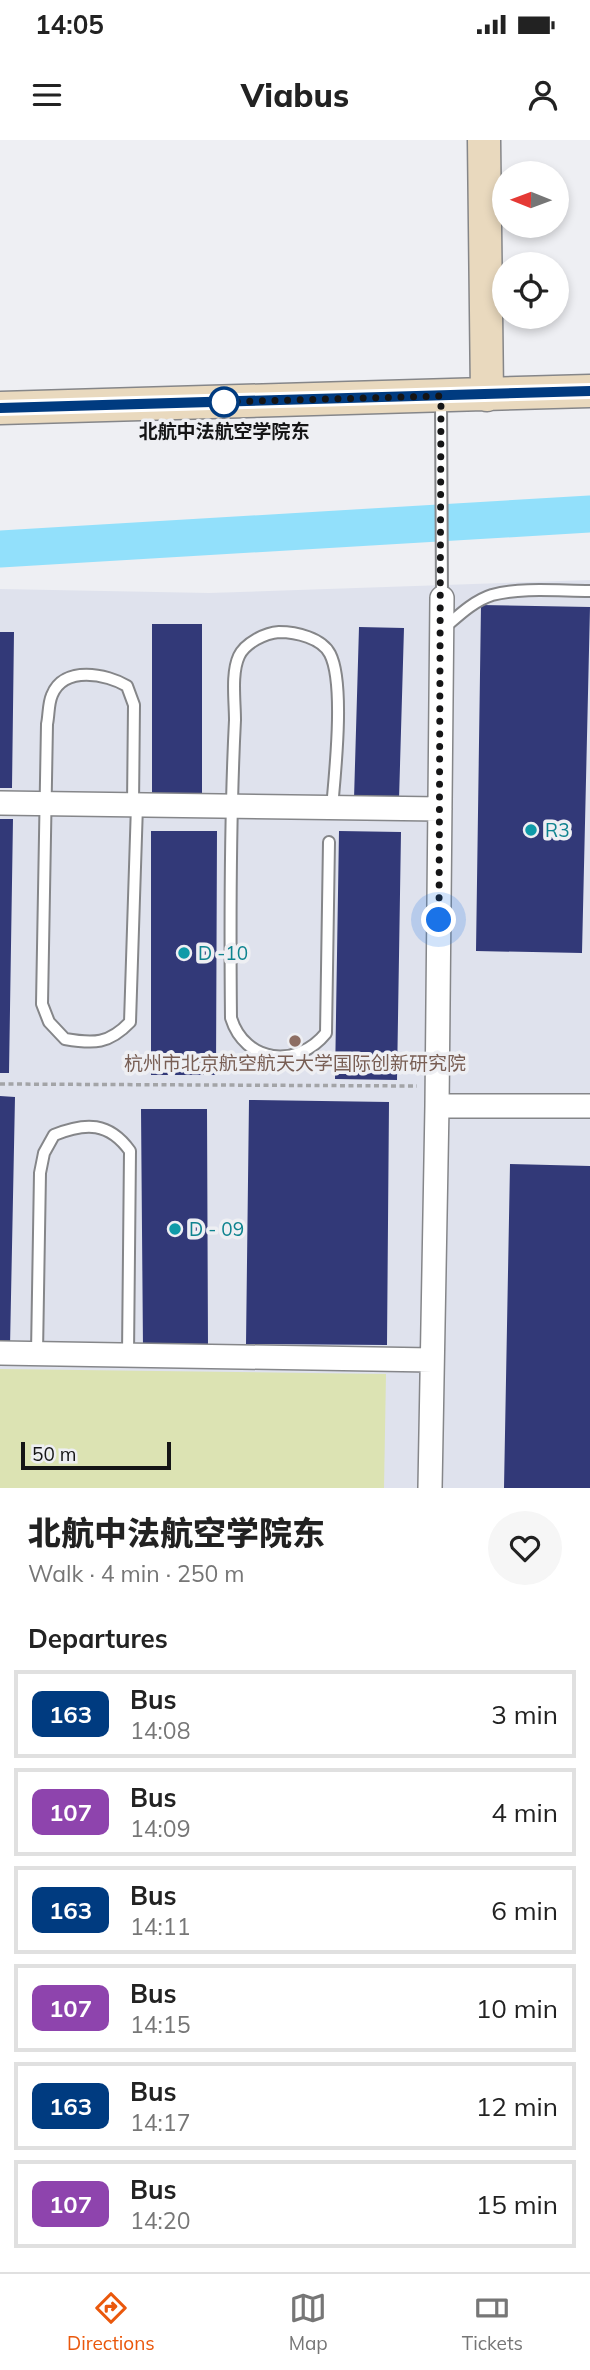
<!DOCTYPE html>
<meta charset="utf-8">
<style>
body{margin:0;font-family:Mulish,"Noto Sans SC",sans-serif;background:#f6f6f6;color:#222;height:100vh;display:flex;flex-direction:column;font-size:26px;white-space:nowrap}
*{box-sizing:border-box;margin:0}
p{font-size:23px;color:#767676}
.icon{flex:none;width:38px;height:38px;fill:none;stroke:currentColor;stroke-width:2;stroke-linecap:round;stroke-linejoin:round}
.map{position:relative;height:1348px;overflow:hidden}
.details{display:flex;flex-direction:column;background:#fff;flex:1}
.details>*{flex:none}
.badge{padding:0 14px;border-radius:10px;font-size:24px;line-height:46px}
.needle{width:46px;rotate:271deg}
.fabs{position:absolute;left:492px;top:21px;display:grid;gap:14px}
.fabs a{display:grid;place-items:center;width:77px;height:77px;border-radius:50%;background:#fff;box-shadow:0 4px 10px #0003;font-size:35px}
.scale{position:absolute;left:21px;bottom:18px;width:150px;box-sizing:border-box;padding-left:7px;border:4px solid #151516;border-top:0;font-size:19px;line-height:24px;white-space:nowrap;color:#151516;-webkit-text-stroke:5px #eeeff3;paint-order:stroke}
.you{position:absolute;width:35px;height:35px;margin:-18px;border:5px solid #fff;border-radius:50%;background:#1a73e8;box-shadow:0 0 0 10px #1a73e833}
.map>.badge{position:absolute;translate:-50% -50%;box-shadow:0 0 0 4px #fff}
h2{padding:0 28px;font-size:26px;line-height:63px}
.round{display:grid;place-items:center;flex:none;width:74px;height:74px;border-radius:37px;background:#f6f6f6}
.overview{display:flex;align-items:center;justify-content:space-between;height:119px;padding:0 28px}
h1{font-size:33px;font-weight:800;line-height:52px}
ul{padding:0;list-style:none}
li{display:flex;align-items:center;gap:21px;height:88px;margin:0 14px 10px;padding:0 14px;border:4px solid #e0e0e0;border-radius:0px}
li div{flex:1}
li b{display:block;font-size:26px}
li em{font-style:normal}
li .badge{min-width:77px;font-weight:700;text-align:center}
.status{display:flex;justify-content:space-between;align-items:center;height:49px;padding:0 35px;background:#fff;direction:ltr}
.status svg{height:19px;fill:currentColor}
header{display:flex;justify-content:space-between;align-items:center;height:91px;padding:0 28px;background:#fff;font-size:32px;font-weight:800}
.menu{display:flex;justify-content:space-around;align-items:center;height:98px;border-top:2px solid #e0e0e0;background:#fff;font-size:19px;color:#767676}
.menu a{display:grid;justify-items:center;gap:4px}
.menu .active{color:#ea580c}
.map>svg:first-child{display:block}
.built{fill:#dfe2ed}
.green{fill:#dce3b3}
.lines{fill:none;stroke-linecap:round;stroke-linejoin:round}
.river{stroke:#92e0fb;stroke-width:37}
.building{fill:#323978}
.lane-casing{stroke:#858689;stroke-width:14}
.street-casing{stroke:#858689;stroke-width:26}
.secondary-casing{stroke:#858689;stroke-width:35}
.path{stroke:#a3a4a7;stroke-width:3.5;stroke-dasharray:5 3.5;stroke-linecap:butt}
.lane{stroke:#fff;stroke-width:10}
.street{stroke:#fff;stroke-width:23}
.secondary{stroke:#e9d9be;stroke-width:32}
.line-casing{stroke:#fff;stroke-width:16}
.line{stroke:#003b80;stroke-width:10}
.walk{stroke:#151516;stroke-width:7;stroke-dasharray:0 12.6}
.stop-dot{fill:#fff;stroke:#003b80;stroke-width:3.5}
.culture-dot{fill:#0f9aa8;stroke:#eeeff3;stroke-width:2.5}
.education-dot{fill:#8d6e63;stroke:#eeeff3;stroke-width:2.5}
.labels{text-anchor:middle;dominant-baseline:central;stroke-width:7;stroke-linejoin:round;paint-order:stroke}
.stop-label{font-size:19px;font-weight:bold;fill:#151516;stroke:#eeeff3}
.culture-label{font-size:19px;fill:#0d838f;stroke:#eeeff3;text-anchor:start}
.education-label{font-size:19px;fill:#785e54;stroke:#eeeff3}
</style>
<div class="status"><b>14:05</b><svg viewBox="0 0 49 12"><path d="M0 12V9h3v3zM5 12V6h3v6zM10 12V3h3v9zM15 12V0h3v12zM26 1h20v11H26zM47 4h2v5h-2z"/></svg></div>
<header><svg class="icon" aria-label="menu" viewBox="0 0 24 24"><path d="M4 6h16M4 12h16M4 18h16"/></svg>Viabus<svg class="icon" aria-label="person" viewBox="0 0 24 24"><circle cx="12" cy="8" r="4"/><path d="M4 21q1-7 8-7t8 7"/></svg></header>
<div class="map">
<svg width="590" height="1348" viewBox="0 0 590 1348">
<rect width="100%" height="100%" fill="#eeeff3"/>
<!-- built -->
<path class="built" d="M 590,440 L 590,1348 L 0,1348 L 0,449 L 209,453 Z"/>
<!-- green -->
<path class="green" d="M 0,1229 L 386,1234 L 384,1348 L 0,1348 Z"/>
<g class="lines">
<!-- river -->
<path class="river" d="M 0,409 L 590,374"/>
</g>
<!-- building -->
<path class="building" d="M 481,465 L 590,467 L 582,813 L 476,811 Z
M 152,484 L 202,484 L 202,657 L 152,657 Z
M 359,487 L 404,488 L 399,660 L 354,659 Z
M 0,492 L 14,492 L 12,648 L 0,648 Z
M 0,679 L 13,679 L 9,933 L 0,933 Z
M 151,691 L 217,691 L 216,935 L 151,935 Z
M 339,691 L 401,692 L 397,940 L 335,939 Z
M 0,956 L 15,957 L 10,1207 L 0,1207 Z
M 249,960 L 389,962 L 387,1205 L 246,1204 Z
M 141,969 L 207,969 L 208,1208 L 143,1209 Z
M 510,1024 L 590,1026 L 590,1348 L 504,1348 Z"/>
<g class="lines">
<!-- lane casing -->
<g class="lane-casing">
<path id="lane" d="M 441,259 L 442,458
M 443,489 C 457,477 473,461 492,455 C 522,447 559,451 590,451
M 133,665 L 134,565 L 127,546 C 107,534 64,525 52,555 C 48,564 49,575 47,584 L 42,864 L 49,882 L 65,899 C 94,904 109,904 130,882 L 137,665
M 329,702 L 326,893 C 297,929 245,923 231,878 C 230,779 230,679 235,580 C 235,561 231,533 239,516 C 245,503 265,493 279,492 C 296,492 322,498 330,514 C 345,543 335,633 332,668
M 37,1213 L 40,1033 L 44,1013 L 54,995 C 86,982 109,982 130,1011 L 128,1215"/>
</g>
<!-- street casing -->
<g class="street-casing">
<path id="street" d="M 442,458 L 437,966 L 590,966
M 0,663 L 440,669
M 0,1213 L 432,1220
M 430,1348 L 437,966"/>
</g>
<!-- secondary casing -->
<g class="secondary-casing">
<path id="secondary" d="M 484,0 L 487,255
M 0,268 L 590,251"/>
</g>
<!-- path -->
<path class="path" d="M 0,944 L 417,946"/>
<!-- lane -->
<use href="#lane" class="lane"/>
<!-- street -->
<use href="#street" class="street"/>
<!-- secondary -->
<use href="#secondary" class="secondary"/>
</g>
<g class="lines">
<!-- line casing -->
<g class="line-casing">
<path id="line" d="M 0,268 L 590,251"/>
</g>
<!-- line -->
<use href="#line" class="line"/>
<!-- walk -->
<path class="walk" d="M 224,262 L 218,262 L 441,256 L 439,780"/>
</g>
<!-- markers -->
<circle class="stop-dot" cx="224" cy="262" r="14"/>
<g class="culture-dot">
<circle cx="531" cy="690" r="7"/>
<circle cx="184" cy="813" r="7"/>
<circle cx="175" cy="1089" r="7"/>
</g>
<circle class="education-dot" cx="295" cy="901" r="7"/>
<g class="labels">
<!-- stop labels -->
<g class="stop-label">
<text x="224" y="291">北航中法航空学院东</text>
</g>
<!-- culture labels -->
<g class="culture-label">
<text x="545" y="690">R3</text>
<text x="198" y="813">D -10</text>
<text x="189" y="1089">D - 09</text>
</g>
<!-- education labels -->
<g class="education-label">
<text x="295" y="923">杭州市北京航空航天大学国际创新研究院</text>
</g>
</g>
</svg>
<div class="fabs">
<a><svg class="needle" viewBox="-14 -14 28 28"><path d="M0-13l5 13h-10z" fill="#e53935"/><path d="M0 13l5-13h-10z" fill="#767676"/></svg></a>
<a><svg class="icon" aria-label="locate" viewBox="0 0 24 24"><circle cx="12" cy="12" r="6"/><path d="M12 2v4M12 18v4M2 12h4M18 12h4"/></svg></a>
</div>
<div class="scale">50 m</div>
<div class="you" style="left:439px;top:780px"></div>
</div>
<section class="details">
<div class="overview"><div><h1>北航中法航空学院东</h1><p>Walk · 4 min · 250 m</p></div><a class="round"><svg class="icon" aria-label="heart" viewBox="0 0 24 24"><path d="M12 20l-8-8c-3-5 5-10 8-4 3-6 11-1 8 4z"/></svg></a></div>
<h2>Departures</h2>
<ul>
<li><span class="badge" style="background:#003b80;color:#fff">163</span><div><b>Bus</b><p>14:08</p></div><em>3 min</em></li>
<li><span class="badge" style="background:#8e44ad;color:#fff">107</span><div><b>Bus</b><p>14:09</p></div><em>4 min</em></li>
<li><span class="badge" style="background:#003b80;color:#fff">163</span><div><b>Bus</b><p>14:11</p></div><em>6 min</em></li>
<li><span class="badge" style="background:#8e44ad;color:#fff">107</span><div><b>Bus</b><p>14:15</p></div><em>10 min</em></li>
<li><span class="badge" style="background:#003b80;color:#fff">163</span><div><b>Bus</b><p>14:17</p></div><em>12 min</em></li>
<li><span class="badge" style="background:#8e44ad;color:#fff">107</span><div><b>Bus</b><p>14:20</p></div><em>15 min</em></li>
</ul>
</section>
<nav class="menu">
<a class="active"><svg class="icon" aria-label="directions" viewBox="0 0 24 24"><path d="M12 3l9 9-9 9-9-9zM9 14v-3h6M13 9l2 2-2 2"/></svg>Directions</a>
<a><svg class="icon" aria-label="map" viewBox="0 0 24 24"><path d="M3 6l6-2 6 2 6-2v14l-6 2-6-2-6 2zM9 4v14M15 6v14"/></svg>Map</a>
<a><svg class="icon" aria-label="tickets" viewBox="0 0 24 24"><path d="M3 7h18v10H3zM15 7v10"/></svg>Tickets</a>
</nav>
